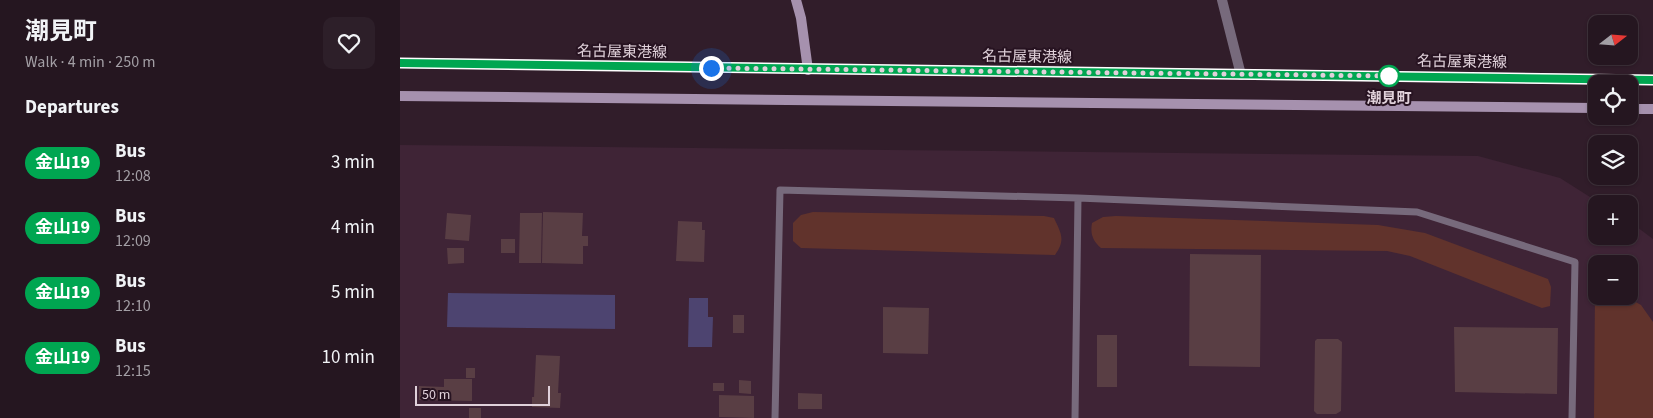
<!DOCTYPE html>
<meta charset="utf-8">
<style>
body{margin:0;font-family:"Source Sans 3","Noto Sans JP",sans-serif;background:#2d1f29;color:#f1f3f6;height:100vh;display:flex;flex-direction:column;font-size:19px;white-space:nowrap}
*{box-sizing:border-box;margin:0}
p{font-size:16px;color:#a39fa5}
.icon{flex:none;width:28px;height:28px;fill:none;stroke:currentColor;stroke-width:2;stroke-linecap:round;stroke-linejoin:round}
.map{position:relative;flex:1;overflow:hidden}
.details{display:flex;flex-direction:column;background:#251620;width:400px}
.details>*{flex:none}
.badge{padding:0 10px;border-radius:16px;font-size:18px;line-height:32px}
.needle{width:32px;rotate:73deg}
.buttons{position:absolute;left:1188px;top:15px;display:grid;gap:10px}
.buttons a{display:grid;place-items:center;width:50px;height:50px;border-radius:10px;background:#251620;box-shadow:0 1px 4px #0004,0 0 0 1px #42353e;font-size:25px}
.scale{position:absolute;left:15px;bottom:12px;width:135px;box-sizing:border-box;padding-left:5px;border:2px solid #e0d1da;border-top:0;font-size:14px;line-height:18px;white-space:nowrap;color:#e0d1da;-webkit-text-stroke:4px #271321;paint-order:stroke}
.you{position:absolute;width:25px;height:25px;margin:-12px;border:4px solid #fff;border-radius:50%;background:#1a73e8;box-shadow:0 0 0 8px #1a73e833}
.map>.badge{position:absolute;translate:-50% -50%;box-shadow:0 0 0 2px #fff}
h2{padding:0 25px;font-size:19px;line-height:45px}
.round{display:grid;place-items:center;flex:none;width:52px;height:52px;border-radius:10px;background:#2d1f29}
.summary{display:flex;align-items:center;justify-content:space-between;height:85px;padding:0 25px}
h1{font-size:24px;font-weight:700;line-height:38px}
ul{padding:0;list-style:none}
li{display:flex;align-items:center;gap:15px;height:65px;padding:0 25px}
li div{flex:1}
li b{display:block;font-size:19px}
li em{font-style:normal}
li .badge{min-width:55px;font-weight:700;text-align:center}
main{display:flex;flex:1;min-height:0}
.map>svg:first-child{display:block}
.built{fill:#3f2436;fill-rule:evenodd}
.green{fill:#61332c}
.water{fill:#4d4470}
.building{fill:#593e44}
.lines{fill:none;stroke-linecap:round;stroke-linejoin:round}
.lane{stroke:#776a7c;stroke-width:7}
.street{stroke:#776a7c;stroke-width:10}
.secondary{stroke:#a691ae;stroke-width:10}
.line-casing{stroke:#fff;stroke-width:11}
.line{stroke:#00a651;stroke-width:8}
.walk{stroke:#e0d1da;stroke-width:5;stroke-dasharray:0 9}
.stop-dot{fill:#fff;stroke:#00a651;stroke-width:2.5}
.labels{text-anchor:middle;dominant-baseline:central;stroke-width:4;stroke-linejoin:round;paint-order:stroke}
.street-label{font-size:15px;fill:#e0d1da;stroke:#271321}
.stop-label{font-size:15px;font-weight:bold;fill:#e0d1da;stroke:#271321}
</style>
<main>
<section class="details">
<div class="summary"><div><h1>潮見町</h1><p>Walk · 4 min · 250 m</p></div><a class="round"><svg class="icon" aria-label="heart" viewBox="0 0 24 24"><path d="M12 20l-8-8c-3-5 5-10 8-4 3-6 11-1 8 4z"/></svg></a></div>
<h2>Departures</h2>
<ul>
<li><span class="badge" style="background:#00a651;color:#fff">金山19</span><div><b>Bus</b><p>12:08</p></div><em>3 min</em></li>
<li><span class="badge" style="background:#00a651;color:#fff">金山19</span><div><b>Bus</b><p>12:09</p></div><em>4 min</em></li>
<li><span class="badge" style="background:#00a651;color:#fff">金山19</span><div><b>Bus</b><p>12:10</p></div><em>5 min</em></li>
<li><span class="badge" style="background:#00a651;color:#fff">金山19</span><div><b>Bus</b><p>12:15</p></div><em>10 min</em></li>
</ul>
</section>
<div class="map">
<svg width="1253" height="418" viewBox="0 0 1253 418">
<rect width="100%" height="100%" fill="#311d2a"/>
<!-- built -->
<path class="built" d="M 0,145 L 1078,156 L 1160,178 L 1201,204 L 1196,204 L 1196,236 L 1229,236 L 1229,221 L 1253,239 L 1253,418 L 0,418 ZM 1196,264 L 1229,264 L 1229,296 L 1196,296 Z"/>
<!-- green -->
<path class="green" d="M 413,212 L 644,216 L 654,218 C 661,233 666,240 655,255 L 401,248 L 393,241 L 393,223 L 401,215 Z
M 716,216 L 978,225 L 1025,233 L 1148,279 L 1151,287 L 1150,306 L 1142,308 L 1010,256 L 987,251 L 701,248 C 693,241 690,234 692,223 L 703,217 Z
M 1195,290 L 1196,296 L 1225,296 L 1241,305 L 1253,322 L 1253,418 L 1194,418 Z"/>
<!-- water -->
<path class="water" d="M 48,293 L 215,295 L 215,329 L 47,327 Z
M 289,298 L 308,298 L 308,317 L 313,317 L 312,347 L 288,347 Z"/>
<!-- building -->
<path class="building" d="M 143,212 L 183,213 L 182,236 L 188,236 L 188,246 L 183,246 L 183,264 L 142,263 Z
M 47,213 L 71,215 L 69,241 L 45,239 Z
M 120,213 L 142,213 L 141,263 L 119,263 Z
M 278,221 L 302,222 L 302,230 L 305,230 L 304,262 L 276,261 Z
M 101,239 L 115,239 L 115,253 L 101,253 Z
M 47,248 L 64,248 L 64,263 L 48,264 Z
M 790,254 L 861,255 L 860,367 L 789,366 Z
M 483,307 L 529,308 L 528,354 L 483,353 Z
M 333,315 L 344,315 L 344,333 L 333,333 Z
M 1054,327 L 1158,328 L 1157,394 L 1055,392 Z
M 697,335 L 717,335 L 717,387 L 697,387 Z
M 917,339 L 938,339 L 942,342 L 941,411 L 936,414 L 917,414 L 914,411 L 915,341 Z
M 136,355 L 160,356 L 158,393 L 161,393 L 160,408 L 132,407 L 132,397 L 134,397 Z
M 66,368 L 75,368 L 75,378 L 66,378 Z
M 44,379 L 72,379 L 72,401 L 19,400 L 19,386 L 44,387 Z
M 339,380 L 351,381 L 351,394 L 339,393 Z
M 313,383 L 324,383 L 324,391 L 313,391 Z
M 398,393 L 422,394 L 422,409 L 398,409 Z
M 319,395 L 354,396 L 354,418 L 319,417 Z
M 69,408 L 81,408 L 81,418 L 69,418 Z"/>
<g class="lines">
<!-- lane -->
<path class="lane" d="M 375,418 L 380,190 L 678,198 L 1017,212 L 1175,262 L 1172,418
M 675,418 L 678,198"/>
<!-- street -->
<path class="street" d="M 822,0 L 841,75"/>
<!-- secondary -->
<path class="secondary" d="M 396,0 L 401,18 L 408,70
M 0,63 L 1253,80
M 0,96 L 1196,108
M 1229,109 L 1253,109"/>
</g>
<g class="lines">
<!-- line casing -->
<g class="line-casing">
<path id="line" d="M 0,63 L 1253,80"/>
</g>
<!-- line -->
<use href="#line" class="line"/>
<!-- walk -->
<path class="walk" d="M 311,68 L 993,76 L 989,76"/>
</g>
<!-- markers -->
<circle class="stop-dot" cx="989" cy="76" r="10"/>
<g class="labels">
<!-- street labels -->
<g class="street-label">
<text transform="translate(222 52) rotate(1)">名古屋東港線</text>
<text transform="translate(627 57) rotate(1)">名古屋東港線</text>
<text transform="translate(1062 62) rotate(1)">名古屋東港線</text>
</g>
<!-- stop labels -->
<g class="stop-label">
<text x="989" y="98">潮見町</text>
</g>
</g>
</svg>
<div class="buttons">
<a><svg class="needle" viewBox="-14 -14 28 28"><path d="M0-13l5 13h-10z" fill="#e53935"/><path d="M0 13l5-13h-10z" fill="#a39fa5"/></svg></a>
<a><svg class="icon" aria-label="locate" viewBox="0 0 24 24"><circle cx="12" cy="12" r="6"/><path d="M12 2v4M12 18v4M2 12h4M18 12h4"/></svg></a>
<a><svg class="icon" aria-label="layers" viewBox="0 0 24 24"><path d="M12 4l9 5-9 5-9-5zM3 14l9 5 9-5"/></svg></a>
<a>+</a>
<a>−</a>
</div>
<div class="scale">50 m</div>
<div class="you" style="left:311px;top:68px"></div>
</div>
</main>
